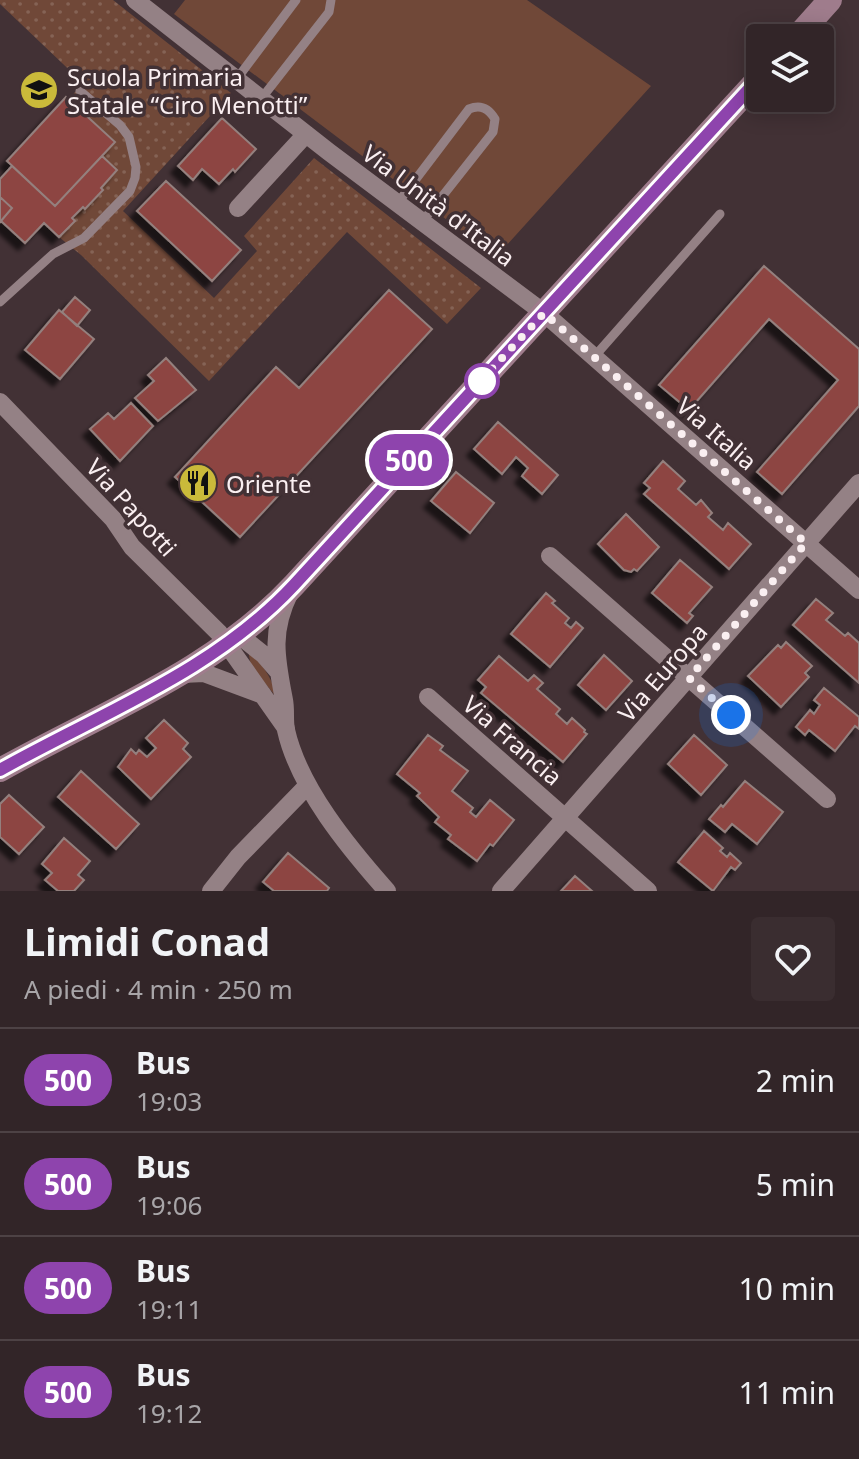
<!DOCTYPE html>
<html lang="it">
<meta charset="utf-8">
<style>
body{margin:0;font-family:"Noto Sans",sans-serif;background:#3a2d30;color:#f1f3f6;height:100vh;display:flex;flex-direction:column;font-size:30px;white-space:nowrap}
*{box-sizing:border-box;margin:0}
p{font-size:26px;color:#a8a5a8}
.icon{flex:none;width:44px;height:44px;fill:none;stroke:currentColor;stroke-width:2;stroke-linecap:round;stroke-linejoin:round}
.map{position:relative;height:891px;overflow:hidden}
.details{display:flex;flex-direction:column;background:#322528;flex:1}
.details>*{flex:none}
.badge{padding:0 16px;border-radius:26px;font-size:28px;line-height:52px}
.fabs{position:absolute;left:746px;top:24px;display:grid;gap:16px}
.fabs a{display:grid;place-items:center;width:88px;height:88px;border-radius:8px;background:#322528;box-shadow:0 4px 20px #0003,0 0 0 2px #4d4245;font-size:40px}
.you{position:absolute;width:40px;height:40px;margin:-20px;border:6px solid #fff;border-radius:50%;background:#1a73e8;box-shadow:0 0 0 12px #1a73e833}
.map>.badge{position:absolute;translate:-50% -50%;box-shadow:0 0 0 4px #fff}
.round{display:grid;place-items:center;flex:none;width:84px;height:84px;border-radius:8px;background:#3a2d30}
.head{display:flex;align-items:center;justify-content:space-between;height:136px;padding:0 24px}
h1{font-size:38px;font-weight:700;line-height:60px}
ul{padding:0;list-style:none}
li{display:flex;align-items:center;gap:24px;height:104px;padding:0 24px;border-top:2px solid #4d4245}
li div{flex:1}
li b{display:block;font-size:30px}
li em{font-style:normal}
li .badge{min-width:88px;font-weight:700;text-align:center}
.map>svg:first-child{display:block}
.grass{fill:#704838}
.park{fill:url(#park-dots)}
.building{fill:#8d4542;stroke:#94807e;stroke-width:2;filter:url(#shadow)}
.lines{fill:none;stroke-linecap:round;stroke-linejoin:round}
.lane{stroke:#948185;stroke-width:9}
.street{stroke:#948185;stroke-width:18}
.secondary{stroke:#9f7c8c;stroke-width:24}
.line-casing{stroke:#fff;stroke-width:18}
.line{stroke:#8e44ad;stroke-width:12}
.walk{stroke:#faeff1;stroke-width:8;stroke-dasharray:0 14.4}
.stop-dot{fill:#fff;stroke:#8e44ad;stroke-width:4}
.labels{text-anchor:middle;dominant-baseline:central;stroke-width:7;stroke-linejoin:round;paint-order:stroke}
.poi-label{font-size:24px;fill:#faeff1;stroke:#423135;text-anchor:start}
.street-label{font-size:24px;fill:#faeff1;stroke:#423135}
</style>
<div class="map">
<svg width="859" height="891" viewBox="0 0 859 891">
<defs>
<pattern id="park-dots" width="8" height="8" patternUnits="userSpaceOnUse" patternTransform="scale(2)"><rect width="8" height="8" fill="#704838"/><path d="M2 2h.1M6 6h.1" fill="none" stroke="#856355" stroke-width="1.8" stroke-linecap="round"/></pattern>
<filter id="shadow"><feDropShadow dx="-7" dy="7" stdDeviation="2" flood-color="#0009"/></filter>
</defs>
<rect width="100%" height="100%" fill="#423135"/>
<!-- grass -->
<path class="grass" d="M 185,0 L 527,0 L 651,86 L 496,257 L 174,14 Z
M 248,650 C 263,665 272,678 278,699 L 251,666 Z"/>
<!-- park -->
<path class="park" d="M 0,0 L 113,0 L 231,93 L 123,211 L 214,298 L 257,251 L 244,236 L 314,158 L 481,288 L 447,324 L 347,232 L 209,381 L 81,255 L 59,237 L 83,207 L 86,209 L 103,191 L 101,188 L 117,170 L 102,156 L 115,141 L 69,99 L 83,83 L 0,4 Z"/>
<!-- building -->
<path class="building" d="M 66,97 L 115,142 L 55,206 L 7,161 Z
M 222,118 L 256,149 L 235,172 L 233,169 L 219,184 L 202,169 L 193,180 L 178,166 Z
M 102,156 L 117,170 L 101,188 L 103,190 L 85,209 L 83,207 L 72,218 L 75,221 L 59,237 L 44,223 L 25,243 L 1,221 L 12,208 L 0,197 L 0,179 L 12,166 L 55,206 Z
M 166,181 L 241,250 L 212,281 L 137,211 Z
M 0,197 L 12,208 L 0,222 Z
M 764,266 L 859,349 L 859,406 L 782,494 L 757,472 L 838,380 L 769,319 L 689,410 L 659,385 Z
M 389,290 L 432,329 L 240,537 L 175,477 L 276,367 L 299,388 Z
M 75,297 L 90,310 L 77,326 L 62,312 Z
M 59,310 L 94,339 L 60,379 L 25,350 Z
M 166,358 L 196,390 L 158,421 L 135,398 L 154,381 L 148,375 Z
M 131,403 L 153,426 L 120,461 L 90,429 L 108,413 L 114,419 Z
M 498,422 L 558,475 L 542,494 L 522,476 L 528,468 L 516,457 L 502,474 L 474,449 Z
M 663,461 L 685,481 L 678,489 L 696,505 L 701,500 L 712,513 L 708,517 L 723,530 L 728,523 L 751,544 L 729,569 L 644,494 L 650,488 L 644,483 Z
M 456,472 L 494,503 L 470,533 L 431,501 Z
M 626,514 L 659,547 L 637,571 L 634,569 L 631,572 L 624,570 L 598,544 Z
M 680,560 L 712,587 L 689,613 L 693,616 L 687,623 L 652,593 Z
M 546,593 L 555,601 L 552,603 L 569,618 L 565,623 L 571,628 L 576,622 L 583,628 L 550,667 L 511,634 Z
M 816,599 L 833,613 L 826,620 L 845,636 L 848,633 L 859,643 L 859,683 L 793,625 Z
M 786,642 L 812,666 L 805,673 L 809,677 L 781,707 L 748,676 L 778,645 L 781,648 Z
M 604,655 L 632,681 L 606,710 L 578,685 Z
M 499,656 L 528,681 L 534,675 L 543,683 L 537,689 L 560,709 L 556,714 L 567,724 L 572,718 L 585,730 L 584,732 L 587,734 L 563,762 L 481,693 L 486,687 L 478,680 Z
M 824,688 L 859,717 L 859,729 L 855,726 L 835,751 L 809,730 L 805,735 L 796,727 L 810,710 L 814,714 L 820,705 L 814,700 Z
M 164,720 L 188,743 L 183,749 L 191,757 L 151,799 L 118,767 L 131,749 L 136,754 L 139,750 L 147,757 L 156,748 L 146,738 Z
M 428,735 L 443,746 L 440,750 L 468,771 L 452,791 L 473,808 L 470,812 L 476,817 L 490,800 L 514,820 L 493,846 L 490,844 L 477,861 L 448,839 L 451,835 L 435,822 L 439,817 L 417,796 L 420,793 L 397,774 Z
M 694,735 L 727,765 L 701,795 L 668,764 Z
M 81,771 L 139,824 L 116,849 L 58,797 Z
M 745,781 L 783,812 L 757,844 L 732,824 L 725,832 L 709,819 L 721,805 L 723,807 Z
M 9,795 L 44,827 L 19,854 L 0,837 L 0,804 Z
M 704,831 L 723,848 L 720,851 L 727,857 L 730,853 L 741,863 L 735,870 L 731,867 L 713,891 L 678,862 Z
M 64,838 L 90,861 L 78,875 L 84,880 L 74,891 L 58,891 L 45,880 L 52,873 L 42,864 Z
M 288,853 L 329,888 L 327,891 L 274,891 L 263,882 Z
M 575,876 L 592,891 L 561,891 Z"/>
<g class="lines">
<!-- lane -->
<path class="lane" d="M 236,80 L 296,0
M 261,99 L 329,12 L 331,0
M 397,204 L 469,109 C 481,104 489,109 495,119 L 493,132 L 422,222
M 0,302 L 53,254 L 84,238 L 130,191 L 135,178 L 136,167 L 129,137 L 120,125 L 80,91
M 594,357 L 720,214"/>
<!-- street -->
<path class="street" d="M 135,0 L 329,152 L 544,313 L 859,590
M 238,208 L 306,134
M 0,402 L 113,519 L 132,547 L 219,633 L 286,728
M 550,556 L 827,799
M 290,592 C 270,632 276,658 284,700 C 286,710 284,720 286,730 C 299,788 349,848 387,891
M 239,635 L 264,655 L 277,670
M 182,674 L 204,673 L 263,695
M 428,697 L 648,891
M 211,891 L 238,857 L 308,785
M 501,891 L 859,483"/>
<!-- secondary -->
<path class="secondary" d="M 796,38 L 830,0
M 0,770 C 101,713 213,672 294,585 L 760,77"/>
</g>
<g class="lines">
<!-- line casing -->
<g class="line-casing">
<path id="line" d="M 0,770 C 101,713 213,672 294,585 L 760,77"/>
</g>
<!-- line -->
<use href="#line" class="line"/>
<!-- walk -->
<path class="walk" d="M 482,381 L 477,385 L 544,313 L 806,543 L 689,678 L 731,715"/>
</g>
<!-- icons -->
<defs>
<g id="school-disc" transform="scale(2)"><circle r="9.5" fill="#caba3a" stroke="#423135"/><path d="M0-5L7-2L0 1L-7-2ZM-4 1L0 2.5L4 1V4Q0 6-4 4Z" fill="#111"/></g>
<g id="restaurant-disc" transform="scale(2)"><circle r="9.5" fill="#caba3a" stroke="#423135"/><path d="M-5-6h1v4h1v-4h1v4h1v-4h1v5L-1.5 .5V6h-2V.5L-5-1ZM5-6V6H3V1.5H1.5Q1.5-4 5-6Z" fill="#111"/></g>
</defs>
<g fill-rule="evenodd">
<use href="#school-disc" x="39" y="90"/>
<use href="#restaurant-disc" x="198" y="483"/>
</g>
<!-- markers -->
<circle class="stop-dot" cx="482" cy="381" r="16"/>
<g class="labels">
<!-- poi labels -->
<g class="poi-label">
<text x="67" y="76">Scuola Primaria<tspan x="67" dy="28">Statale “Ciro Menotti”</tspan></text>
<text x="226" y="483">Oriente</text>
</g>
<!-- street labels -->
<g class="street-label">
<text transform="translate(439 205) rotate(37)">Via Unità d'Italia</text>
<text transform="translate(717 433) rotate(41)">Via Italia</text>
<text transform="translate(132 507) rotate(48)">Via Papotti</text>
<text transform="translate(662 672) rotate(-49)">Via Europa</text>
<text transform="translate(513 740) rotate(41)">Via Francia</text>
</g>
</g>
</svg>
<div class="fabs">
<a><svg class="icon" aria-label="layers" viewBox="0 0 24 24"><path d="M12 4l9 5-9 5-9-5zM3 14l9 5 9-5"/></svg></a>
</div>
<div class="you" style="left:731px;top:715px"></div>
<b class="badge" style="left:409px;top:460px;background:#8e44ad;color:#fff">500</b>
</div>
<section class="details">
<div class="head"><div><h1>Limidi Conad</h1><p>A piedi · 4 min · 250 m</p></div><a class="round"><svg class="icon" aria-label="heart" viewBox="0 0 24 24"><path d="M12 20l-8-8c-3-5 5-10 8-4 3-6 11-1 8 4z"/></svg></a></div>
<ul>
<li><span class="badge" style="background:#8e44ad;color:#fff">500</span><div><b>Bus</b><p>19:03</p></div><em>2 min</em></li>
<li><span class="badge" style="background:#8e44ad;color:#fff">500</span><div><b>Bus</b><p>19:06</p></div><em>5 min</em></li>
<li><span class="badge" style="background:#8e44ad;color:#fff">500</span><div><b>Bus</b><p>19:11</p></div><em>10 min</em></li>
<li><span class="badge" style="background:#8e44ad;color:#fff">500</span><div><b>Bus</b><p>19:12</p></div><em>11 min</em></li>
</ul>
</section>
